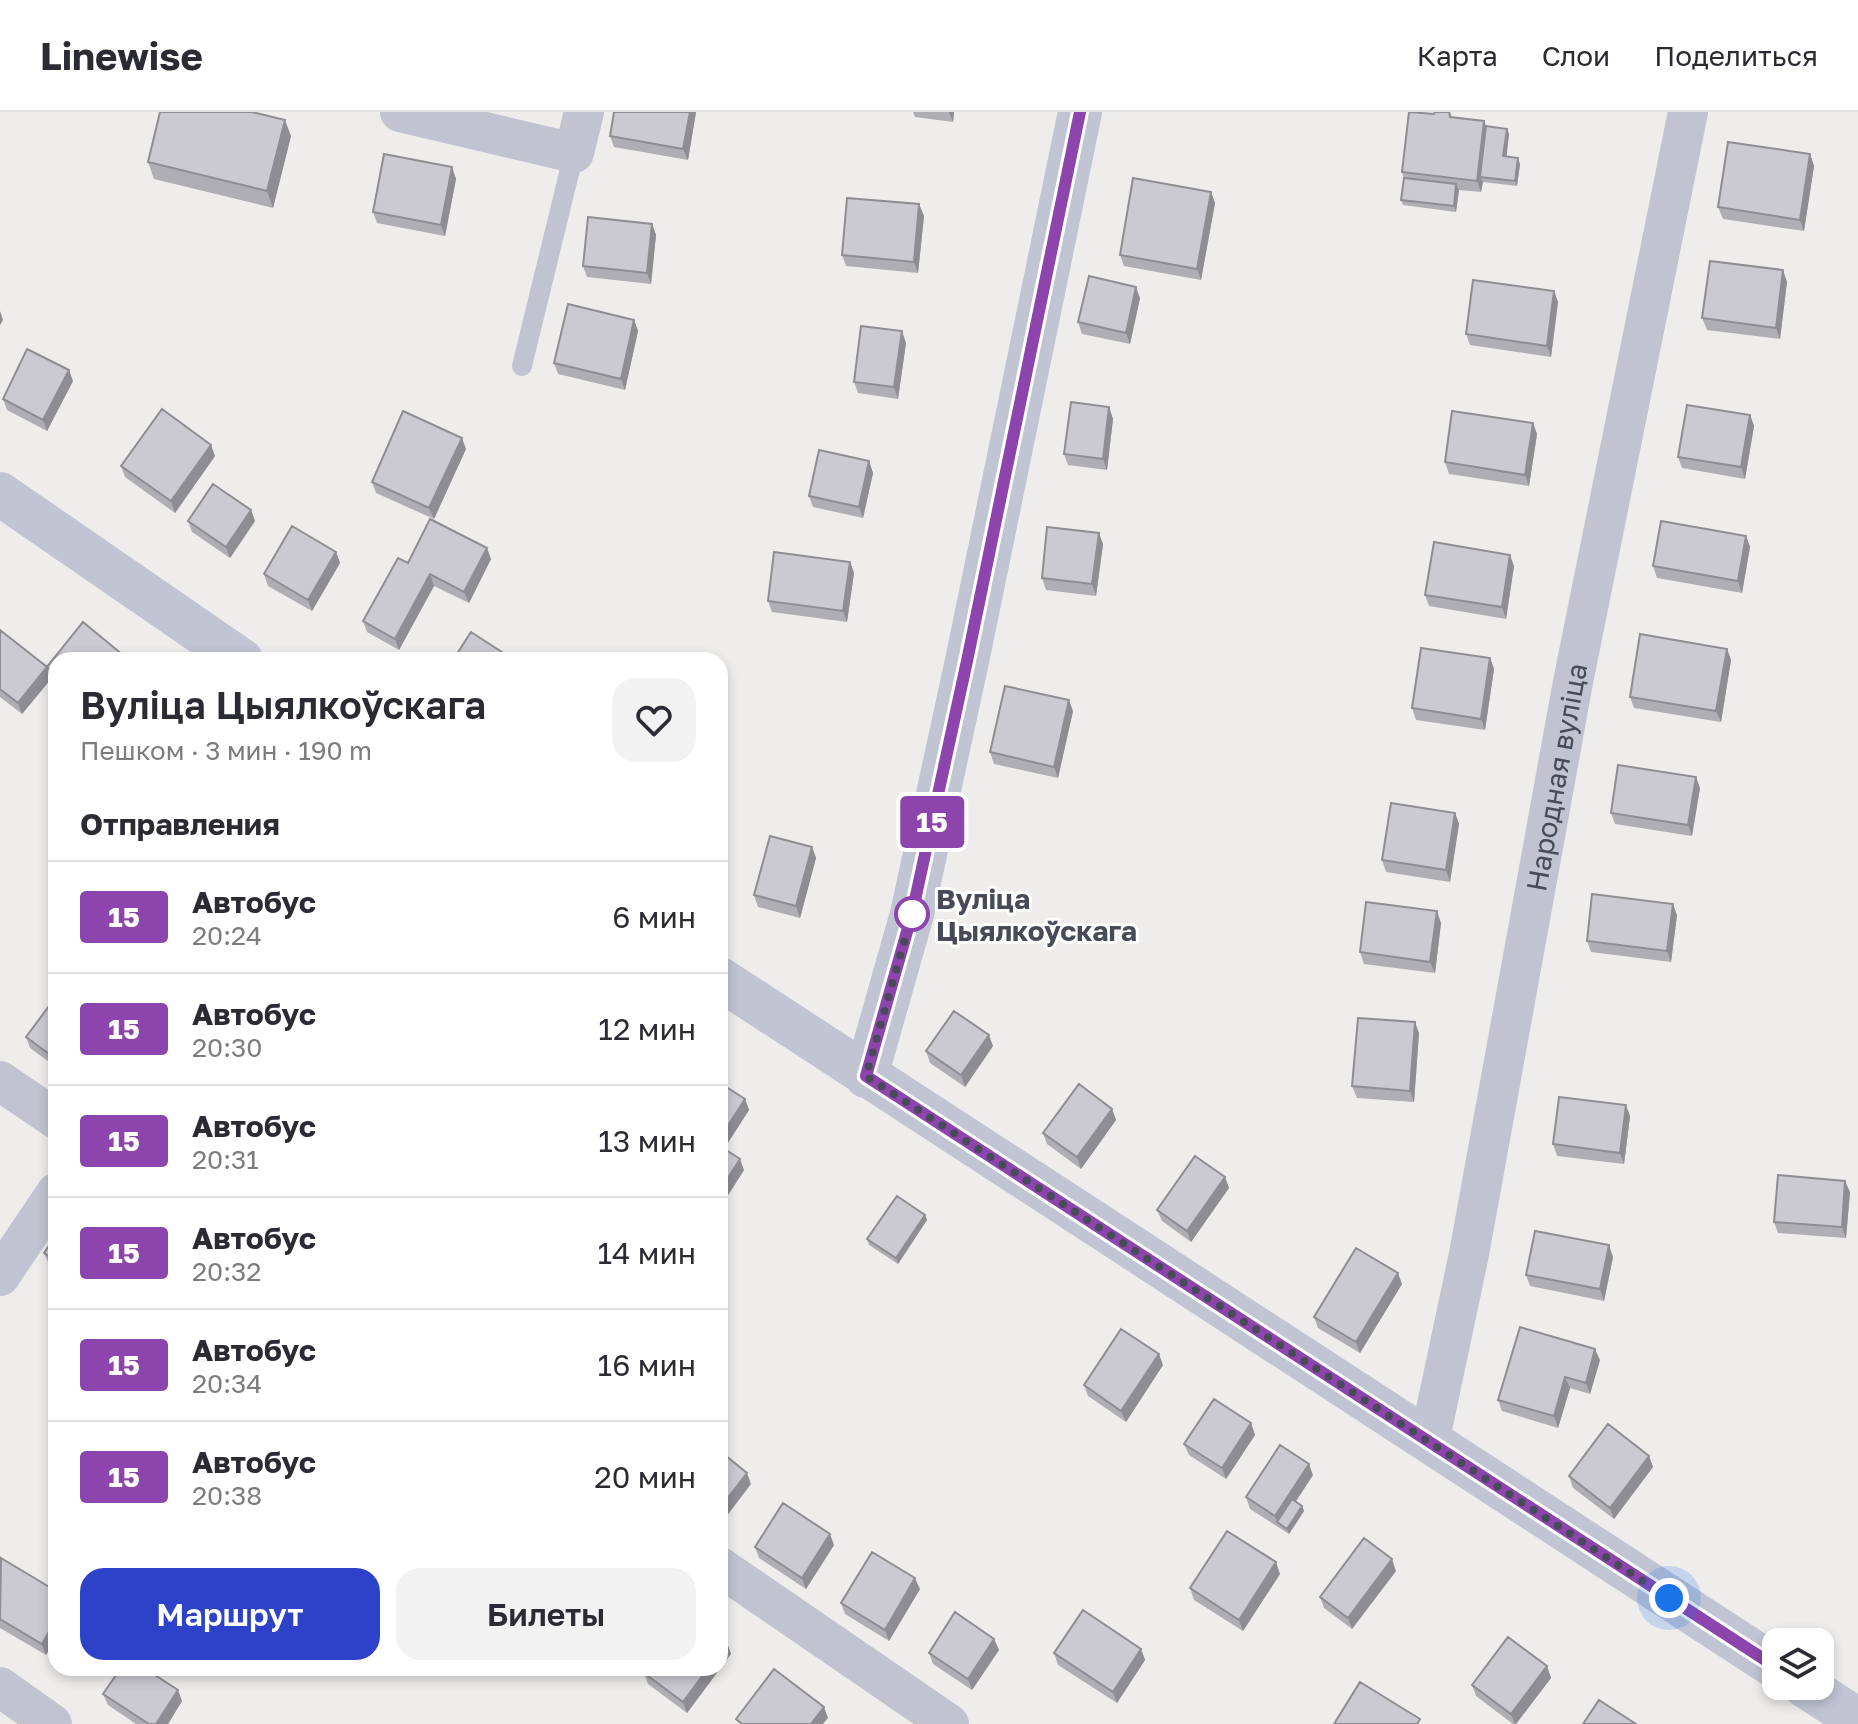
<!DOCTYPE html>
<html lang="ru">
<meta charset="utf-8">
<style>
body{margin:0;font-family:"Golos Text",sans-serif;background:#f2f2f3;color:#2b2b33;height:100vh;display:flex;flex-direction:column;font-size:30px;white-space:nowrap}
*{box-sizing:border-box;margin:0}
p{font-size:26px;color:#7c7c81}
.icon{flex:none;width:44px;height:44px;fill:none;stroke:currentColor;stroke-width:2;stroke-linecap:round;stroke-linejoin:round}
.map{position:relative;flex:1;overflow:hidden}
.drawer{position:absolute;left:48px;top:540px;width:680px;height:1024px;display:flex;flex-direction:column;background:#fff;border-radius:24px;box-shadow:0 4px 12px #0003}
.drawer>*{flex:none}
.badge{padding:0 16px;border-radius:6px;font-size:28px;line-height:52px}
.fabs{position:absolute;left:1762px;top:1516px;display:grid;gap:16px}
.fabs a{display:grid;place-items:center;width:72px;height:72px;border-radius:16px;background:#fff;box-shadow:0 4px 12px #0003;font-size:40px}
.you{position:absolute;width:40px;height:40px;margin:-20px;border:6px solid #fff;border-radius:50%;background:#1a73e8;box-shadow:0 0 0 12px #1a73e833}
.map>.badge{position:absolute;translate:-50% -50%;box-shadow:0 0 0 4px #fff}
h2{padding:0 32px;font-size:30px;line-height:72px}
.round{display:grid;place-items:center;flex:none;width:84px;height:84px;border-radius:24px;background:#f2f2f3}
.head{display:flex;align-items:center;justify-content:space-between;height:136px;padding:0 32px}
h1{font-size:38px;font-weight:600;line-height:60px}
.primary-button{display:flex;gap:16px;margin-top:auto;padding:16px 32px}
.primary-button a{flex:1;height:92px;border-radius:24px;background:#2d42c8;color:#fff;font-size:32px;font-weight:600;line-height:92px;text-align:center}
.primary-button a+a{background:#f2f2f3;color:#2b2b33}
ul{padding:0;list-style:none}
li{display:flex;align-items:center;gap:24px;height:112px;padding:0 32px;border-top:2px solid #e1e1e2}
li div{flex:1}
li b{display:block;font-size:30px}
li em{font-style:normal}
li .badge{min-width:88px;font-weight:700;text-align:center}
header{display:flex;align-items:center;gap:48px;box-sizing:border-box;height:112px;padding:0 40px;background:#fff;border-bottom:2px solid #e1e1e2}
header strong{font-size:38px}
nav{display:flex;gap:44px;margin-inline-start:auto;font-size:28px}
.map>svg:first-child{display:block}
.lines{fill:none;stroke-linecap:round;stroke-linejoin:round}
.lane{stroke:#c1c4d0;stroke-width:20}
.street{stroke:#c1c4d0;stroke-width:40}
.secondary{stroke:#c1c4d3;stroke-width:44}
.wall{fill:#afaeb3}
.shaded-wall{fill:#8e8d92}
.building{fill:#cbcad0;stroke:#8e8d92;stroke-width:2}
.line-casing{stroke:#fff;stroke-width:18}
.line{stroke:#8e44ad;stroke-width:12}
.walk{stroke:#474a57;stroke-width:8;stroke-dasharray:0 14.4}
.stop-dot{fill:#fff;stroke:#8e44ad;stroke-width:4}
.labels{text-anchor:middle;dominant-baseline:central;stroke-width:6;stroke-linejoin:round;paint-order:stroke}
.street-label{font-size:28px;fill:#474a57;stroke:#fff}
.stop-label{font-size:28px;font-weight:bold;fill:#474a57;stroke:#fff;text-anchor:start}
</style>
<header>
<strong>Linewise</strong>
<nav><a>Карта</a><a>Слои</a><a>Поделиться</a></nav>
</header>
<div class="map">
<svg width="1858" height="1612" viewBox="0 0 1858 1612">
<rect width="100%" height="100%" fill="#efedec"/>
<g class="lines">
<!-- lane -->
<path class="lane" d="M 522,254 L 574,41"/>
<!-- street -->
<g class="street">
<path d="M 400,0 L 574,41 L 584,0"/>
<path d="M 0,969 L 56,1007"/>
<path d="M 0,1164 L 56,1081"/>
<path id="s1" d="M 1429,1331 L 1469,1142 L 1573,570 L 1688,0"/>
<path d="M 720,1455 L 949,1612"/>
<path d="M 0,1575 L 52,1612"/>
</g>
<!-- secondary -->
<path class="secondary" d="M 0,382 L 241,548
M 720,867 L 1776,1555
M 866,964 L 912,802 L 967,549 L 1080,0
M 1805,1574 L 1858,1608"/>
</g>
<!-- wall -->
<path class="wall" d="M 614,0 L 696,0 L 688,48 L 614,35 L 610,24 Z
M 913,0 L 954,0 L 953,10 L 915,5 Z
M 1435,0 L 1450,0 L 1452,5 L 1484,9 L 1486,14 L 1507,17 L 1509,22 L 1506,45 L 1520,52 L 1517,74 L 1483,70 L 1481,80 L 1459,78 L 1456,100 L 1403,93 L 1401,88 L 1404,66 L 1402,60 Z
M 291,24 L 273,96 L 154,67 L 148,50 Z
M 1810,42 L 1814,54 L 1804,119 L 1723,107 L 1718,95 Z
M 452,55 L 456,67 L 445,124 L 377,111 L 373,100 Z
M 1211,80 L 1215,91 L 1201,168 L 1124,154 L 1120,143 Z
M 919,92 L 924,104 L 918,161 L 846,154 L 842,143 Z
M 652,112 L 656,123 L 651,172 L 587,165 L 583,154 Z
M 1787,170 L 1780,227 L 1707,218 L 1702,206 Z
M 1554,179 L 1558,190 L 1551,245 L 1470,233 L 1466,222 Z
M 1140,186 L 1130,232 L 1082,222 L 1078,210 Z
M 634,208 L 638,219 L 625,278 L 558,262 L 554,251 Z
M 906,231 L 898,287 L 858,281 L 854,270 Z
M 73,269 L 47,319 L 7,298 L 3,287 Z
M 1109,295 L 1113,307 L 1107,358 L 1068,353 L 1064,342 Z
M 1750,303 L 1754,314 L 1745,367 L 1682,356 L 1678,345 Z
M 1533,311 L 1537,322 L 1529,374 L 1449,362 L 1445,350 Z
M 466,337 L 434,407 L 376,381 L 372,370 Z
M 215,344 L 175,401 L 125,365 L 121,354 Z
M 869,349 L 873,361 L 863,406 L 813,395 L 809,384 Z
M 251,398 L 255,409 L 230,446 L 192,420 L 188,409 Z
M 1746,424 L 1750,435 L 1742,481 L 1657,466 L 1653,454 Z
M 1103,432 L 1096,484 L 1046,478 L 1042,466 Z
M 336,440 L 340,451 L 312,499 L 268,474 L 264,462 Z
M 491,447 L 469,491 L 434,474 L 399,538 L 367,520 L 363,509 L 408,451 Z
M 850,450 L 854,461 L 847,510 L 772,500 L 768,489 Z
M 1514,454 L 1506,507 L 1429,494 L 1425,483 Z
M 0,518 L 47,555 L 51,567 L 22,602 L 0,585 Z
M 1727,537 L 1731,548 L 1721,610 L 1634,596 L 1630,585 Z
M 1490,546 L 1494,557 L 1485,618 L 1416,608 L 1412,596 Z
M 56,548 L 56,571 L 51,567 L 47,555 Z
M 1073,599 L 1058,666 L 994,652 L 990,640 Z
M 1700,676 L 1692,724 L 1615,712 L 1611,701 Z
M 1455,701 L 1459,712 L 1450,770 L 1386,760 L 1382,748 Z
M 812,735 L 816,746 L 800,806 L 758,795 L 754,783 Z
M 1677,803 L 1671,850 L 1591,840 L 1587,829 Z
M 1441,811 L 1435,861 L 1364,852 L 1360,840 Z
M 56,887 L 56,955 L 30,936 L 26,925 Z
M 1419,921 L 1414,990 L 1357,986 L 1352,974 Z
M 993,934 L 965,975 L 930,951 L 926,939 Z
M 720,971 L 745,987 L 749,998 L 724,1037 L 744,1058 L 725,1088 L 720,1085 Z
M 1112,997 L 1116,1008 L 1081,1057 L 1047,1032 L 1043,1021 Z
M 1630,1004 L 1624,1052 L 1557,1044 L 1553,1032 Z
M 1225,1065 L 1229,1076 L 1191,1130 L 1162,1109 L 1157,1098 Z
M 1850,1080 L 1846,1126 L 1778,1121 L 1774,1110 Z
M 925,1103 L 927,1108 L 898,1152 L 869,1133 L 867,1127 Z
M 56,1123 L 56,1157 L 49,1152 L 44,1141 Z
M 1613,1145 L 1604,1189 L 1530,1174 L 1526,1163 Z
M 1402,1172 L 1360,1241 L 1318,1216 L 1314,1205 Z
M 1600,1248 L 1590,1282 L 1570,1276 L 1558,1316 L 1502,1299 L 1498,1288 Z
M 1163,1253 L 1126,1310 L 1088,1284 L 1084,1273 Z
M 1251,1311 L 1255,1323 L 1226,1367 L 1189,1343 L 1184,1332 Z
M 1649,1344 L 1653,1355 L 1614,1407 L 1573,1376 L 1569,1364 Z
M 1313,1363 L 1296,1389 L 1302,1394 L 1304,1399 L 1289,1422 L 1250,1397 L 1246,1385 Z
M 834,1433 L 806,1477 L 759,1446 L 755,1435 Z
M 0,1447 L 56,1479 L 56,1526 L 46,1543 L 0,1516 Z
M 1396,1459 L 1352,1517 L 1324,1496 L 1320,1485 Z
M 1280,1462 L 1243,1519 L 1194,1488 L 1190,1476 Z
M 920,1477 L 889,1529 L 845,1502 L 841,1491 Z
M 994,1527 L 999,1538 L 972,1578 L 933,1552 L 929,1541 Z
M 1141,1537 L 1145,1548 L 1117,1591 L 1058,1553 L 1054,1541 Z
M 731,1542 L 687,1601 L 648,1572 L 644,1561 Z
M 1547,1554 L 1551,1566 L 1516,1612 L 1513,1612 L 1476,1584 L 1472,1573 Z
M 103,1582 L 182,1589 L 168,1612 L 136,1612 L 108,1593 Z"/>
<!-- shaded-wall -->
<path class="shaded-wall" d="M 690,0 L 696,0 L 688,48 L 683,37 Z
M 949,0 L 954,0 L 953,10 Z
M 285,8 L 291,24 L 273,96 L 267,79 Z
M 1484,9 L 1488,20 L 1480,65 L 1483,70 L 1481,80 L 1477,69 Z
M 1507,17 L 1509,22 L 1506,50 L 1503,44 Z
M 1810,42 L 1814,54 L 1804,119 L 1800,108 Z
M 1518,46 L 1520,52 L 1517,74 L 1515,69 Z
M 452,55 L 456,67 L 445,124 L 441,113 Z
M 1456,72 L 1459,78 L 1456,100 L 1454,94 Z
M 1211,80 L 1215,91 L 1201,168 L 1197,157 Z
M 919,92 L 924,104 L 918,161 L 914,150 Z
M 652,112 L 656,123 L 651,172 L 647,161 Z
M 1783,158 L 1787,170 L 1780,227 L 1776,216 Z
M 1136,175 L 1140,186 L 1130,232 L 1126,221 Z
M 1554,179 L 1558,190 L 1551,245 L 1547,234 Z
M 0,199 L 3,208 L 0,213 Z
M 634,208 L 638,219 L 625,278 L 621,267 Z
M 902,219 L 906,231 L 898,287 L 894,275 Z
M 69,258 L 73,269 L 47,319 L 43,308 Z
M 1109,295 L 1113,307 L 1107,358 L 1103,347 Z
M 1750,303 L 1754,314 L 1745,367 L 1741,355 Z
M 1533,311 L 1537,322 L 1529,374 L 1525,363 Z
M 462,326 L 466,337 L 434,407 L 429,396 Z
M 211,333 L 215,344 L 175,401 L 171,389 Z
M 869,349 L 873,361 L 863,406 L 859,395 Z
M 251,398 L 255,409 L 230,446 L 226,435 Z
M 1099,421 L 1103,432 L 1096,484 L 1092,472 Z
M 1746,424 L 1750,435 L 1742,481 L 1738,469 Z
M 487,436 L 491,447 L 469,491 L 464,480 Z
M 336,440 L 340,451 L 312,499 L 308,488 Z
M 1510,443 L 1514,454 L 1506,507 L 1502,495 Z
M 850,450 L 854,461 L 847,510 L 843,499 Z
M 430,462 L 434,474 L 399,538 L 395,527 Z
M 1727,537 L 1731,548 L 1721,610 L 1716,599 Z
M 1490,546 L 1494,557 L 1485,618 L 1481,607 Z
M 47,555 L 51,567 L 22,602 L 18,591 Z
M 1069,588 L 1073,599 L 1058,666 L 1054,655 Z
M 1696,665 L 1700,676 L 1692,724 L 1688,713 Z
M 1455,701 L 1459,712 L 1450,770 L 1446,758 Z
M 812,735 L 816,746 L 800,806 L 796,794 Z
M 1673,792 L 1677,803 L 1671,850 L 1667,839 Z
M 1437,799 L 1441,811 L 1435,861 L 1430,850 Z
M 1415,910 L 1419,921 L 1414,990 L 1410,979 Z
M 989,923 L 993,934 L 965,975 L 961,963 Z
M 745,987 L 749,998 L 720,1043 L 720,1026 Z
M 1626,993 L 1630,1004 L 1624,1052 L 1620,1041 Z
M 1112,997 L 1116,1008 L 1081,1057 L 1077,1045 Z
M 740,1047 L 744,1058 L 725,1088 L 721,1077 Z
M 1225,1065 L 1229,1076 L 1191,1130 L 1187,1119 Z
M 1845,1069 L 1850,1080 L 1846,1126 L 1842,1115 Z
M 925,1103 L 927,1108 L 898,1152 L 896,1146 Z
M 1609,1133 L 1613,1145 L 1604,1189 L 1600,1177 Z
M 1398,1161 L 1402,1172 L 1360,1241 L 1356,1230 Z
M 1595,1237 L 1600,1248 L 1590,1282 L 1586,1271 Z
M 1159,1242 L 1163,1253 L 1126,1310 L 1121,1299 Z
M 1565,1265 L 1570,1276 L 1558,1316 L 1554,1304 Z
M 1251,1311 L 1255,1323 L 1226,1367 L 1222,1356 Z
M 1649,1344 L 1653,1355 L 1614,1407 L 1610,1396 Z
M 1309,1352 L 1313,1363 L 1281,1412 L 1277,1410 L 1275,1404 Z
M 747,1361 L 751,1372 L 720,1413 L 720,1396 Z
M 1302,1394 L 1304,1399 L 1289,1422 L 1287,1417 Z
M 830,1422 L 834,1433 L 806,1477 L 802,1466 Z
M 1392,1447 L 1396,1459 L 1352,1517 L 1348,1506 Z
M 1276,1450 L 1280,1462 L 1243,1519 L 1239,1508 Z
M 915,1466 L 920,1477 L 889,1529 L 885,1518 Z
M 56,1507 L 56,1526 L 46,1543 L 42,1532 Z
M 994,1527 L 999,1538 L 972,1578 L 968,1567 Z
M 727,1530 L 731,1542 L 687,1601 L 683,1590 L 708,1556 L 720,1556 L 720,1540 Z
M 1141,1537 L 1145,1548 L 1117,1591 L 1113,1580 Z
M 1547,1554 L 1551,1566 L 1516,1612 L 1515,1612 L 1511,1602 Z
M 178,1578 L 182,1589 L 168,1612 L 156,1612 Z
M 824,1595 L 828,1606 L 823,1612 L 811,1612 Z"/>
<!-- building -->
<path class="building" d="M 160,0 L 252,0 L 285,8 L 267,79 L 148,50 Z
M 614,0 L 690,0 L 683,37 L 610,24 Z
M 1409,0 L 1434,2 L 1435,0 L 1449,0 L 1450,5 L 1484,9 L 1477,69 L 1402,60 Z
M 1486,14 L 1507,17 L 1503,44 L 1518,46 L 1515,69 L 1480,65 Z
M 1728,30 L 1810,42 L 1800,108 L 1718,95 Z
M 384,42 L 452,55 L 441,113 L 373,100 Z
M 1133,66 L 1211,80 L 1197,157 L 1120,143 Z
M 1404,66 L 1456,72 L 1454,94 L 1401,88 Z
M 847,86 L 919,92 L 914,150 L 842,143 Z
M 588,105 L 652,112 L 647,161 L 583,154 Z
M 1710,149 L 1783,158 L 1776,216 L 1702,206 Z
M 1089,164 L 1136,175 L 1126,221 L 1078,210 Z
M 1473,168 L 1554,179 L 1547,234 L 1466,222 Z
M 568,192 L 634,208 L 621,267 L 554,251 Z
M 861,214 L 902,219 L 894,275 L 854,270 Z
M 27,237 L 69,258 L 43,308 L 3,287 Z
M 1071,290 L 1109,295 L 1103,347 L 1064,342 Z
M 1687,293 L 1750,303 L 1741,355 L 1678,345 Z
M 162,297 L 211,333 L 171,389 L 121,354 Z
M 403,299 L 462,326 L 429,396 L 372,370 Z
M 1452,299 L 1533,311 L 1525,363 L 1445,350 Z
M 819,338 L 869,349 L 859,395 L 809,384 Z
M 213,372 L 251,398 L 226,435 L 188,409 Z
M 430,407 L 487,436 L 464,480 L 430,462 L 395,527 L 363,509 L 398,446 L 408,451 Z
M 1661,409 L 1746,424 L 1738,469 L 1653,454 Z
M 292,414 L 336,440 L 308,488 L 264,462 Z
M 1047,415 L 1099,421 L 1092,472 L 1042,466 Z
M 1434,430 L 1510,443 L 1502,495 L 1425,483 Z
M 774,440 L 850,450 L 843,499 L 768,489 Z
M 83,510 L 129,548 L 56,548 L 56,563 L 47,555 Z
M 0,518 L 47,555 L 18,591 L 0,577 Z
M 471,520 L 508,544 L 505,548 L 453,548 Z
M 1640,522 L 1727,537 L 1716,599 L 1630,585 Z
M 1421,536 L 1490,546 L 1481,607 L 1412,596 Z
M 1005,574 L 1069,588 L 1054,655 L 990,640 Z
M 1618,653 L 1696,665 L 1688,713 L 1611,701 Z
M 1391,691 L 1455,701 L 1446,758 L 1382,748 Z
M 770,724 L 812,735 L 796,794 L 754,783 Z
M 1592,782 L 1673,792 L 1667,839 L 1587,829 Z
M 1366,790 L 1437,799 L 1430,850 L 1360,840 Z
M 55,886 L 56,887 L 56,947 L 26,925 Z
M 954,899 L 989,923 L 961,963 L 926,939 Z
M 1358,906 L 1415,910 L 1410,979 L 1352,974 Z
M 720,971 L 745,987 L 720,1026 Z
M 1079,972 L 1112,997 L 1077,1045 L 1043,1021 Z
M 1559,985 L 1626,993 L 1620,1041 L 1553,1032 Z
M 720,1034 L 740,1047 L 721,1077 L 720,1077 Z
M 1195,1044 L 1225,1065 L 1187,1119 L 1157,1098 Z
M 1778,1063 L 1845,1069 L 1842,1115 L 1774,1110 Z
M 897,1084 L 925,1103 L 896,1146 L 867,1127 Z
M 1535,1119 L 1609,1133 L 1600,1177 L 1526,1163 Z
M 56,1123 L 56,1149 L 44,1141 Z
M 1356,1136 L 1398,1161 L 1356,1230 L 1314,1205 Z
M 1520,1215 L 1595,1237 L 1586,1271 L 1565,1265 L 1554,1304 L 1498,1288 Z
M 1121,1217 L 1159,1242 L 1121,1299 L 1084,1273 Z
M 1214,1287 L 1251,1311 L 1222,1356 L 1184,1332 Z
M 1608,1312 L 1649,1344 L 1610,1396 L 1569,1364 Z
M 1280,1333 L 1309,1352 L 1275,1404 L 1246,1385 Z
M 720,1339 L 747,1361 L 720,1396 Z
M 1292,1387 L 1302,1394 L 1287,1417 L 1277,1410 Z
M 783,1391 L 830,1422 L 802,1466 L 755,1435 Z
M 1227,1419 L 1276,1450 L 1239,1508 L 1190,1476 Z
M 1364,1426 L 1392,1447 L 1348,1506 L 1320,1485 Z
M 872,1440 L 915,1466 L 885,1518 L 841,1491 Z
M 1,1446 L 56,1479 L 56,1507 L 42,1532 L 0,1507 Z
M 1083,1498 L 1141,1537 L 1113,1580 L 1054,1541 Z
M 955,1500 L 994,1527 L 968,1567 L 929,1541 Z
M 720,1525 L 727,1530 L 720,1540 Z
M 1508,1525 L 1547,1554 L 1511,1602 L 1472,1573 Z
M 121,1556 L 144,1556 L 178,1578 L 156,1612 L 149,1612 L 103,1582 Z
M 647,1556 L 708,1556 L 683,1590 L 644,1561 Z
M 774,1557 L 824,1595 L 811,1612 L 742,1612 L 736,1607 Z
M 1360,1570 L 1420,1607 L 1417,1612 L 1334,1612 Z
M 1599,1588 L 1636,1612 L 1583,1612 Z"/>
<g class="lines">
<!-- line casing -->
<g class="line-casing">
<path id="line" d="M 1080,0 L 967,549 L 912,802 L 866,964 L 1776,1555"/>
</g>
<!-- line -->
<use href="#line" class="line"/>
<!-- walk -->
<path class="walk" d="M 912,802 L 866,964 L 1669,1486"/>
</g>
<!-- markers -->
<circle class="stop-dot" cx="912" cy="802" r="16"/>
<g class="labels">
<!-- street labels -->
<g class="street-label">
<text stroke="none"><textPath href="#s1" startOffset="678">Народная вуліца</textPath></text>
</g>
<!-- stop labels -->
<g class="stop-label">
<text x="936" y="786">Вуліца<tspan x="936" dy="32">Цыялкоўскага</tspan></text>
</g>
</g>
</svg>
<div class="fabs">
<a><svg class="icon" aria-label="layers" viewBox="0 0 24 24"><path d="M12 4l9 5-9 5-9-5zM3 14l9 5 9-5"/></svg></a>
</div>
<div class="you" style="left:1669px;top:1486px"></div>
<b class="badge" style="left:932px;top:710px;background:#8e44ad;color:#fff">15</b>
<section class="drawer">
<div class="head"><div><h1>Вуліца Цыялкоўскага</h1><p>Пешком · 3 мин · 190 m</p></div><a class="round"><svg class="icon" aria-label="heart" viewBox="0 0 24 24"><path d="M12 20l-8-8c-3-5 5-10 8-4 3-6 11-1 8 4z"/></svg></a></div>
<h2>Отправления</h2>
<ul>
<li><span class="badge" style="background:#8e44ad;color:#fff">15</span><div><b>Автобус</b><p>20:24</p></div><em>6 мин</em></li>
<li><span class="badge" style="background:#8e44ad;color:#fff">15</span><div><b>Автобус</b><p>20:30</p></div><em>12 мин</em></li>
<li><span class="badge" style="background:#8e44ad;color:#fff">15</span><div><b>Автобус</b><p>20:31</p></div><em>13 мин</em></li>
<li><span class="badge" style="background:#8e44ad;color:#fff">15</span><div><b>Автобус</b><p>20:32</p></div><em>14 мин</em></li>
<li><span class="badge" style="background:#8e44ad;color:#fff">15</span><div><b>Автобус</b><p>20:34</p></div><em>16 мин</em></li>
<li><span class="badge" style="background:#8e44ad;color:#fff">15</span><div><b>Автобус</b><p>20:38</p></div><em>20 мин</em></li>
</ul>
<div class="primary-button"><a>Маршрут</a><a>Билеты</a></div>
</section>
</div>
